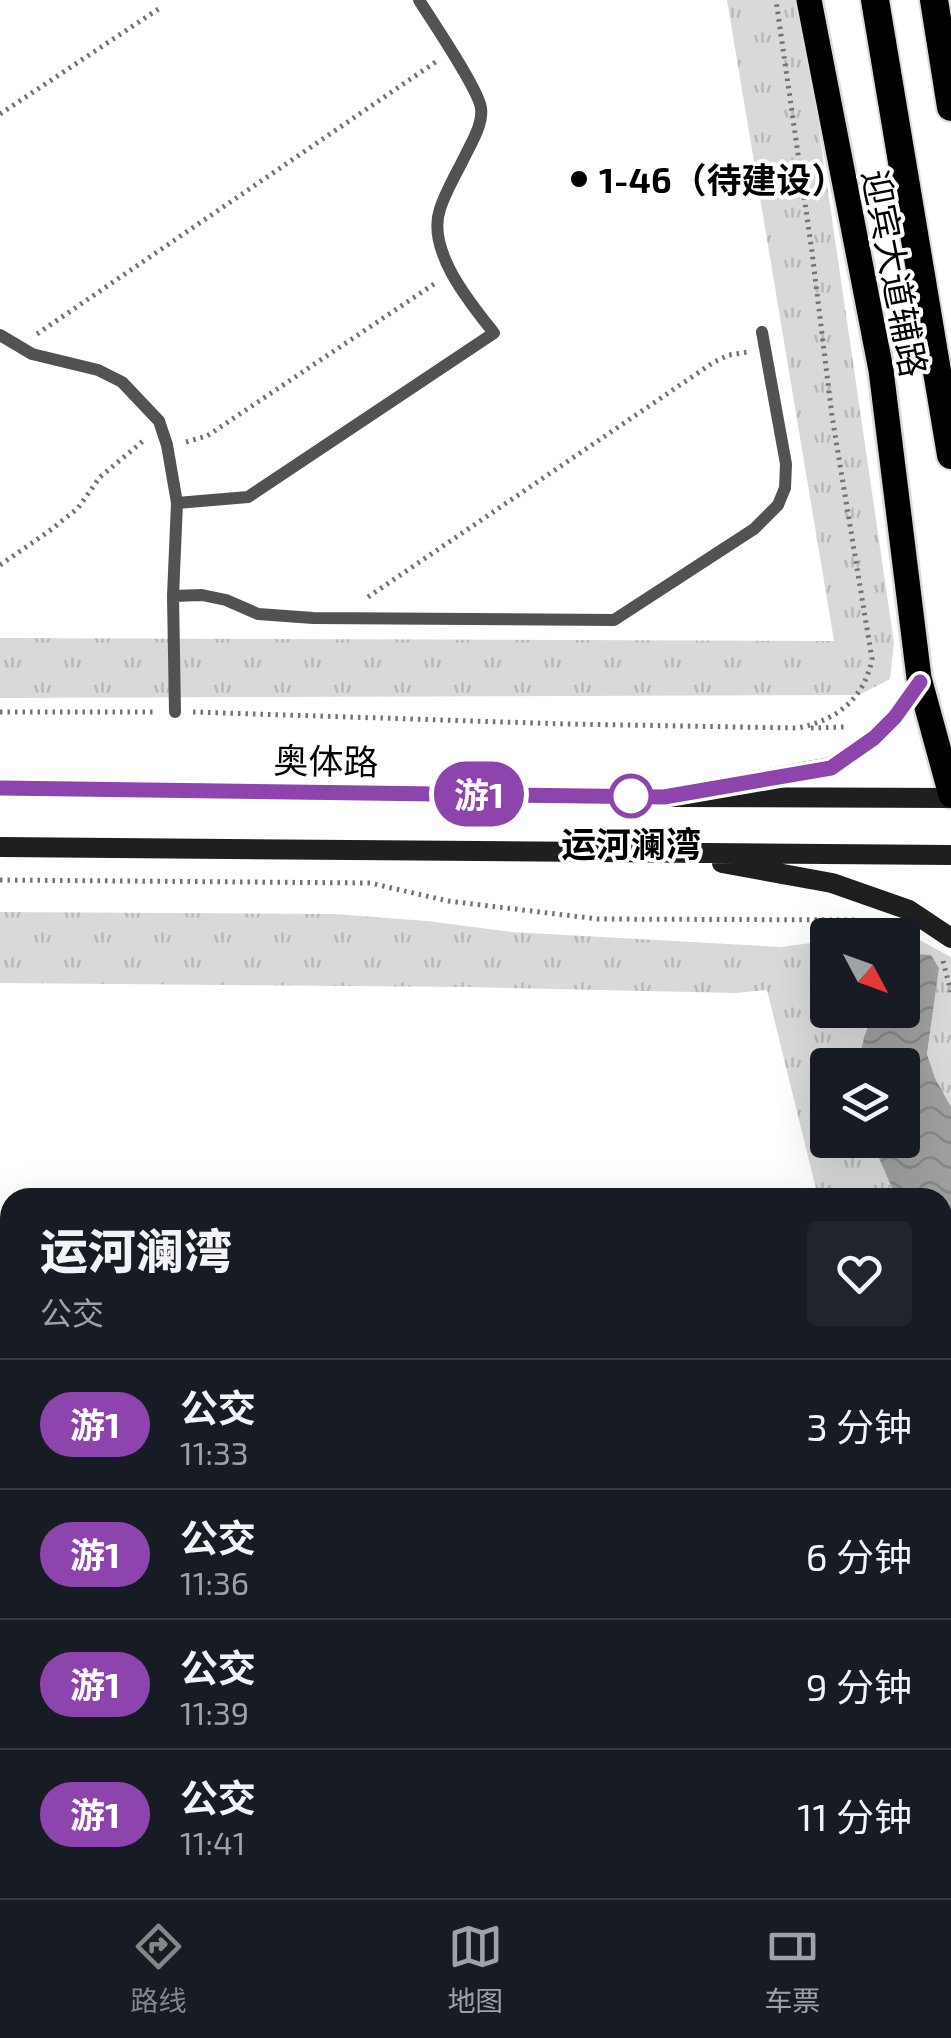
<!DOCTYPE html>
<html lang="zh">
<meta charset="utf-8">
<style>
body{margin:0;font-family:"Exo 2","Noto Sans SC",sans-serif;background:#20242c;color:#f1f3f6;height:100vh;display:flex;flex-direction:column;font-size:38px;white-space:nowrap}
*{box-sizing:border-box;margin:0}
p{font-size:32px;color:#9ea1a6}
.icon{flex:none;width:55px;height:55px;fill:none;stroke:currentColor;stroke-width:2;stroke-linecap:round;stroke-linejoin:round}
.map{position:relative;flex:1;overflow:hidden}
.drawer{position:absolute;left:0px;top:1188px;width:952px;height:712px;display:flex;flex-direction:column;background:#171b24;border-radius:30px 30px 0 0;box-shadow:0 10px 40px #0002}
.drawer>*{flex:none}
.badge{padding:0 20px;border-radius:32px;font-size:35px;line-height:65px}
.needle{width:65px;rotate:131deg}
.tools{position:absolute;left:810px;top:918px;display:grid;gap:20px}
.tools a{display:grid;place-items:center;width:110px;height:110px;border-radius:10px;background:#171b24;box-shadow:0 10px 40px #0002;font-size:50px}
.map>.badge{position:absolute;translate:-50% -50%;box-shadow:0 0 0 5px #fff}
.round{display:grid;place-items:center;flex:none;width:105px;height:105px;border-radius:10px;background:#20242c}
.head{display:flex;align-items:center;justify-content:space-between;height:170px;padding:0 40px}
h1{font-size:48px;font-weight:800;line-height:75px}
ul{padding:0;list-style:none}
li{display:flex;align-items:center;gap:30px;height:130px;padding:0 40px;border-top:2px solid #363941}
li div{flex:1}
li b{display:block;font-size:38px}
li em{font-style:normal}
li .badge{min-width:110px;font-weight:700;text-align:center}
.menu{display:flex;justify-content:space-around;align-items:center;height:140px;border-top:2px solid #363941;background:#171b24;font-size:28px;color:#9ea1a6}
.menu a{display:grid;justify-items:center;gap:5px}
.menu .current{color:#858687}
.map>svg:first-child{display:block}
.grass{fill:url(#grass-tufts)}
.water{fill:url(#water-waves)}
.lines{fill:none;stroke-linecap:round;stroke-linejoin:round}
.stream{stroke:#a0a0a0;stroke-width:9}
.primary-casing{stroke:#dbdbdb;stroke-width:30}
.trunk-casing{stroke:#dbdbdb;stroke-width:32}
.path{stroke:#747474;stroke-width:5;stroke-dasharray:2.5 5;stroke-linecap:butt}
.service{stroke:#525252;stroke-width:12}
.secondary{stroke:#1f1f1f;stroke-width:20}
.primary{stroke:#000;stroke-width:25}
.trunk{stroke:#000;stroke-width:28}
.line-casing{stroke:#fff;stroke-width:22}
.line{stroke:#8e44ad;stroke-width:15}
.poi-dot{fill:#000;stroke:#fff;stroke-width:4}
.stop-dot{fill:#fff;stroke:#8e44ad;stroke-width:5}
.labels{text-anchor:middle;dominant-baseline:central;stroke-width:8;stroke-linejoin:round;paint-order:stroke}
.poi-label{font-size:35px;font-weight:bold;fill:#000;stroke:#fff;text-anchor:start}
.street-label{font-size:35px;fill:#000;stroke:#fff}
.stop-label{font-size:35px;font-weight:bold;fill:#000;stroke:#fff}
</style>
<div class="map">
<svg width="951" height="1898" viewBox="0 0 951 1898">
<defs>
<pattern id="grass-tufts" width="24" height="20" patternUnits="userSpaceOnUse" patternTransform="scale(2.5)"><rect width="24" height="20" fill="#d9d9d9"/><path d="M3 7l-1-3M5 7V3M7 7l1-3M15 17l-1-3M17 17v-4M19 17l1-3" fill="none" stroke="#b8b8b8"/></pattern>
<pattern id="water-waves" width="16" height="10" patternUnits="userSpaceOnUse" patternTransform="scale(2.5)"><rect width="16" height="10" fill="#a0a0a0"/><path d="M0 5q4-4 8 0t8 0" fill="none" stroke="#888"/></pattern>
</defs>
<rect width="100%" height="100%" fill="#fff"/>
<!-- grass -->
<path class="grass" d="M 727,0 L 800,0 L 894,643 L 890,679 L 859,695 L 0,698 L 0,638 L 834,641 Z
M 0,912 L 335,914 L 427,921 L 511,932 L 780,947 L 827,941 L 828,1010 L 874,1010 L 864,1037 L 858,1065 L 828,1065 L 828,1140 L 871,1140 L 896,1197 L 818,1197 L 767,990 L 736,993 L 468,987 L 0,983 Z
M 903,936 L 914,937 L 951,957 L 951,1107 L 935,1078 L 927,1054 L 939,968 L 931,955 L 903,953 Z
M 943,1326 L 951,1351 L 951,1505 L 942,1485 Z"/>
<!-- water -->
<path class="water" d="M 903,953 L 931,955 L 939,968 L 927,1054 L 935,1078 L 951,1107 L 951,1351 L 943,1326 L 942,1198 L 896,1197 L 871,1140 L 902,1140 L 902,1065 L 858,1065 L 864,1037 L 874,1010 L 902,1010 Z"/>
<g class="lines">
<!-- stream -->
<path class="stream" d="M 0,1722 L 10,1717"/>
<!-- primary casing -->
<g class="primary-casing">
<path id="primary" d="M 809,0 L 881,370 L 919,678 L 951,795"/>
</g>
<!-- trunk casing -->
<g class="trunk-casing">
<path id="trunk" d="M 875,0 L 951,455
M 934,0 L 951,107"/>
</g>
<!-- path -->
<path class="path" d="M 0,114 L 160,8
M 37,334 L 437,61
M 186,442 L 207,436 L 437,282
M 0,565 L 52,529 L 78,508 L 100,477 L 143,441
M 368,597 L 714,362 L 729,355 L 748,352
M 0,712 L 157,712
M 193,712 L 566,724 L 798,728 C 837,720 864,699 872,659 L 832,416 L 812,252 L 776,0
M 811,728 L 845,727
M 0,880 L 370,883 L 448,901 L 598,919 L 859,920
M 943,961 L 951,992"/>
<!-- service -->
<path class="service" d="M 0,335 L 32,354 L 98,370 L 122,382 L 159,421 L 167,445 L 177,503 L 173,596 L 175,712
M 177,503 L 248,497 L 494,333 C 470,303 426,250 440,209 C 446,190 458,171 467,152 C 473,140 483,123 481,108 C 478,88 432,21 419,0
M 173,596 L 202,595 L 226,600 L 258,614 L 313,618 L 614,620 L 754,529 L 778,505 L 785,488 L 786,464 L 762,332
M 0,1410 L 10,1408
M 858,1890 L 862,1898"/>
<!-- secondary -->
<path class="secondary" d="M 719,787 L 831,767 L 874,738 L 895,717 L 920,682
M 0,788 L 664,797 L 951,798
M 0,847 L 951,855
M 722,863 L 832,883 L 909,910 L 951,938"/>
<!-- primary -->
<use href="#primary" class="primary"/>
<!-- trunk -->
<use href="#trunk" class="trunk"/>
</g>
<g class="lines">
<!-- line casing -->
<g class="line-casing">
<path id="line" d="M 0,788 L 664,797 L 831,768 L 874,738 L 895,717 L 920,682"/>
</g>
<!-- line -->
<use href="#line" class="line"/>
</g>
<!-- markers -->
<circle class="poi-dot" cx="579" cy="179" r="10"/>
<circle class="stop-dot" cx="631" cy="796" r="20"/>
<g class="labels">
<!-- poi labels -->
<g class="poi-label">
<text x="599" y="179">1-46（待建设）</text>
</g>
<!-- street labels -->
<g class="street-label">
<text transform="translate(896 273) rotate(79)">迎宾大道辅路</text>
<text transform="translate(326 760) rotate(1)">奥体路</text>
</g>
<!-- stop labels -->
<g class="stop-label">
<text x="631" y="843">运河澜湾</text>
</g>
</g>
</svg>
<div class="tools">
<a><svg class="needle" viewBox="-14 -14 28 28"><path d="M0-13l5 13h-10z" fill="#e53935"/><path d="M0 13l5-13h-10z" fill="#9ea1a6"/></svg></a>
<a><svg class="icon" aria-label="layers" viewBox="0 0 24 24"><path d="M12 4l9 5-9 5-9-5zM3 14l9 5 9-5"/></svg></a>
</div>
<b class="badge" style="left:479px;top:794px;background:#8e44ad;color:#fff">游1</b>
<section class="drawer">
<div class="head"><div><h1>运河澜湾</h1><p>公交</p></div><a class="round"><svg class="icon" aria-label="heart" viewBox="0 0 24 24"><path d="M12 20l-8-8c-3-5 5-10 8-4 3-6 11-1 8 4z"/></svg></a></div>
<ul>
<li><span class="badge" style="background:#8e44ad;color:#fff">游1</span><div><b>公交</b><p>11:33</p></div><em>3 分钟</em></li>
<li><span class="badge" style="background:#8e44ad;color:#fff">游1</span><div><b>公交</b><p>11:36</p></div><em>6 分钟</em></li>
<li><span class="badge" style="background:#8e44ad;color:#fff">游1</span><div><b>公交</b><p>11:39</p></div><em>9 分钟</em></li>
<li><span class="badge" style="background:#8e44ad;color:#fff">游1</span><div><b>公交</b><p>11:41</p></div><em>11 分钟</em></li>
</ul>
</section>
</div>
<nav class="menu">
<a class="current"><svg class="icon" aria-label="directions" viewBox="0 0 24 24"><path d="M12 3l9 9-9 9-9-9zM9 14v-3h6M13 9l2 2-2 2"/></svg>路线</a>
<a><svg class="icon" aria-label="map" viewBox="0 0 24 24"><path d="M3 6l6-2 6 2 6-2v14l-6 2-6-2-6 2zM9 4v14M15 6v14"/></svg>地图</a>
<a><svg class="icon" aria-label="tickets" viewBox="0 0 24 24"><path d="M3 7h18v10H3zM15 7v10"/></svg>车票</a>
</nav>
